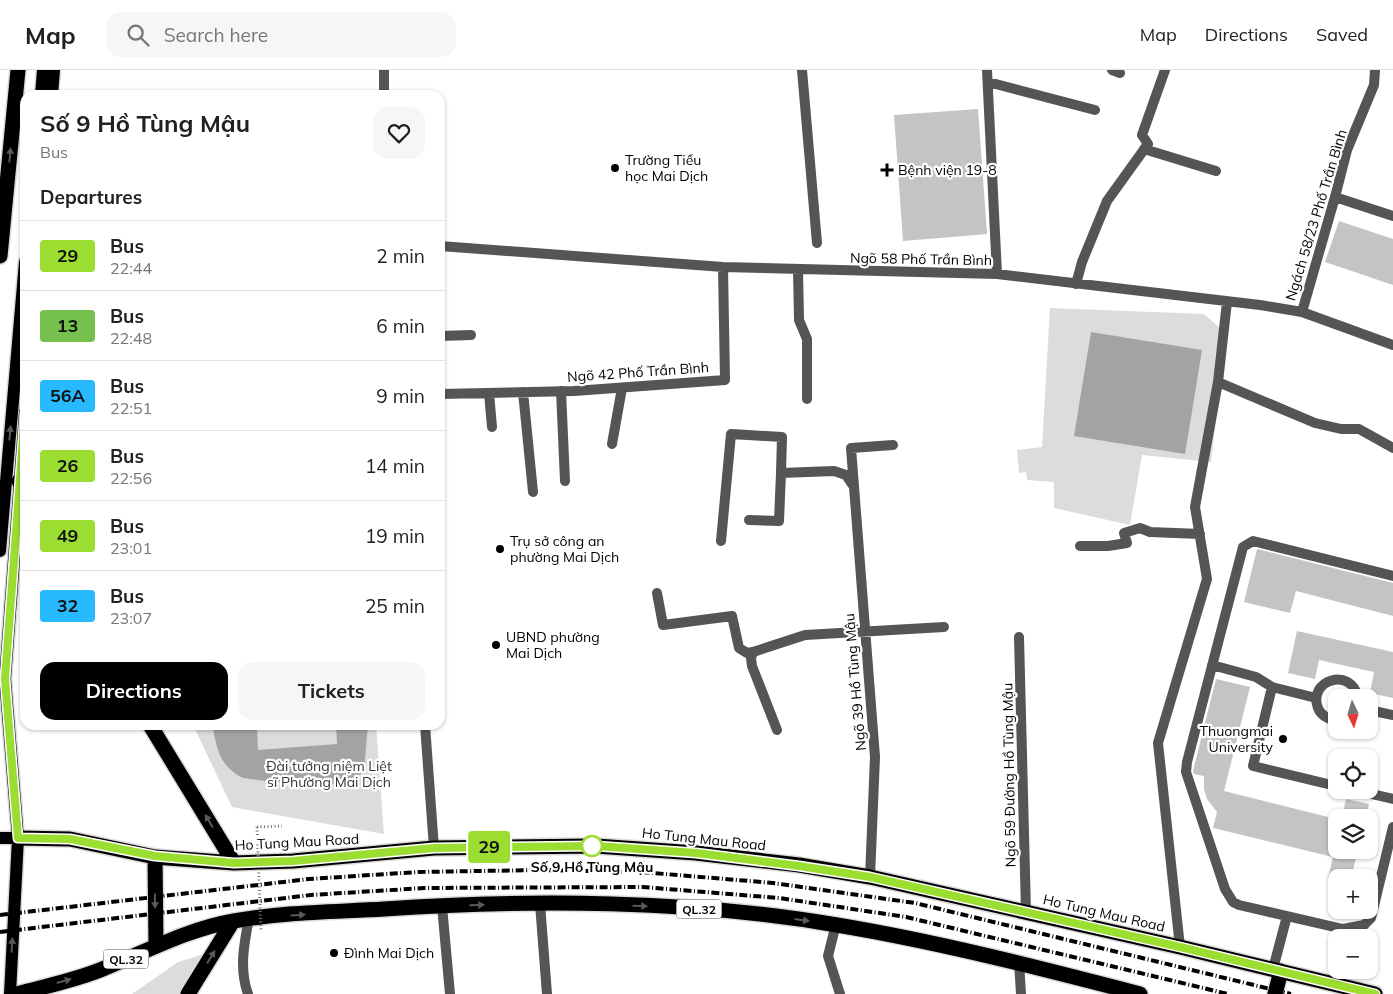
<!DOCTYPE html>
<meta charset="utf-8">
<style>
body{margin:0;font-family:Mulish,sans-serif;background:#f6f6f6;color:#202124;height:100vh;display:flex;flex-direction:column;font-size:19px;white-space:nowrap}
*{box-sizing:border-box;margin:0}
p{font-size:16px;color:#757577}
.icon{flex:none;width:28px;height:28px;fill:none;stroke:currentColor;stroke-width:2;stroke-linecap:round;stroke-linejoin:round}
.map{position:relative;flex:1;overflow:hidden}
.details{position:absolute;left:20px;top:20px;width:425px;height:640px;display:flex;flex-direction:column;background:#fff;border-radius:15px;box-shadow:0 1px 4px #0004}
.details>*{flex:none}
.badge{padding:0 10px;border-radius:4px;font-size:18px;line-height:32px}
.needle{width:32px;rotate:176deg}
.fabs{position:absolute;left:1328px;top:619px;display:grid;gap:10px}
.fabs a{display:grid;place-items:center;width:50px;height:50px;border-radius:10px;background:#fff;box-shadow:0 1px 4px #0004;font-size:25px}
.map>.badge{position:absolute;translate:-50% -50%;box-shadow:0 0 0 2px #fff}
h2{padding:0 20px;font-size:19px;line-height:45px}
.round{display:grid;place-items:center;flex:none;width:52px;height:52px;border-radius:15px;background:#f6f6f6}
.headline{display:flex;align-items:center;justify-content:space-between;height:85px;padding:0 20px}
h1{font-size:24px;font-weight:700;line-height:38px}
.action{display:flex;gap:10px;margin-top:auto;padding:10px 20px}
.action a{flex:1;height:58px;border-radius:15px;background:#000;color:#fff;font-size:20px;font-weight:700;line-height:58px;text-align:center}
.action a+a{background:#f6f6f6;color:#202124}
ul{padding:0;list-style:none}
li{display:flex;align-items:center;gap:15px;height:70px;padding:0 20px;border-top:1px solid #e0e0e0}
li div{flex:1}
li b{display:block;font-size:19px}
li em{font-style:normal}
li .badge{min-width:55px;font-weight:700;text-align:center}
header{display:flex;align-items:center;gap:30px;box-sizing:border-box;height:70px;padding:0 25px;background:#fff;border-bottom:1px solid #e0e0e0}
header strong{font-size:24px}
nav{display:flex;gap:28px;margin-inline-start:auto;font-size:18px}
.search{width:350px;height:45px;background:#f6f6f6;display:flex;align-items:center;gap:12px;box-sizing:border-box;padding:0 18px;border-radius:15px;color:#757577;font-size:19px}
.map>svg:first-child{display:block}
.green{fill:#dcdcdc}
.water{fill:#a3a3a3}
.building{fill:#c4c4c4}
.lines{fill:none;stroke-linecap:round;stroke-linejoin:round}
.primary-casing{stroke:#dbdbdb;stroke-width:15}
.highway-casing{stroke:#dbdbdb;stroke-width:18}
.path{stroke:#777;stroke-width:3;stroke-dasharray:1 2.5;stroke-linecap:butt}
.lane{stroke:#555;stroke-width:10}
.street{stroke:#555;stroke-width:10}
.primary{stroke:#000;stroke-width:12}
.highway{stroke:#000;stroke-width:15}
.rail{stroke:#000;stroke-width:4;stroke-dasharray:8 2.5 1 2.5;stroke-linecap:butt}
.path-bridge{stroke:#777;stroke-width:3;stroke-dasharray:1 2.5;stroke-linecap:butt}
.oneway{fill:#595959}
.line-casing{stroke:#fff;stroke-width:11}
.line{stroke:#9cdd31;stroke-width:8}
.poi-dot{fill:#000;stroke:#fff;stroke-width:2}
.stop-dot{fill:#fff;stroke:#9cdd31;stroke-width:2.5}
.labels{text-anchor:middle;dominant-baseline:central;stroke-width:4.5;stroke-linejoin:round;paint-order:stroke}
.shield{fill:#fff;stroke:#4c4c4c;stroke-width:1}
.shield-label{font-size:12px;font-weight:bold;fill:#000}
.poi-label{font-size:14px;fill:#000;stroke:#fff;text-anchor:start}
.street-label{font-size:14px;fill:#000;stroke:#fff}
.park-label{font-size:14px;fill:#333;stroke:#fff}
.stop-label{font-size:14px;font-weight:bold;fill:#000;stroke:#fff}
</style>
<header>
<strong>Map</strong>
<div class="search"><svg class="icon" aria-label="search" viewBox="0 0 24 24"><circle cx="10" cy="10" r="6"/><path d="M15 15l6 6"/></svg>Search here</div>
<nav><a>Map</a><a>Directions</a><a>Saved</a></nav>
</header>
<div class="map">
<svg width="1393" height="924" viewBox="0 0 1393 924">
<rect width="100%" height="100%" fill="#fff"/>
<!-- green -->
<path class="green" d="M 1050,238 L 1204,244 L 1226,263 L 1211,392 L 1142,385 L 1130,455 L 1054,438 L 1054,412 L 1027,410 L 1026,402 L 1019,403 L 1017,380 L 1042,377 Z
M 193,655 L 376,655 L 384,764 L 232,737 Z
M 204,884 L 181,924 L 132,924 L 178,892 Z"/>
<!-- water -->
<path class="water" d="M 1091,262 L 1202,280 L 1185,384 L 1074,366 Z
M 212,655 L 257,655 L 258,680 L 337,674 L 336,655 L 368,655 L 364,701 C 359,705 354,710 349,713 C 341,717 250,711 241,707 C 237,705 229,699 226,695 C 217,684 215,668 212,655 Z"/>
<!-- building -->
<path class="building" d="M 978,39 L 987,164 L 903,171 L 894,45 Z
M 1339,151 L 1393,169 L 1393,215 L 1325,192 Z
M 1257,479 L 1393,513 L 1393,546 L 1296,521 L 1290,543 L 1244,532 Z
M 1297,561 L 1393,582 L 1393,628 L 1370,623 L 1374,602 L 1319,590 L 1315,609 L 1288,603 Z
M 1216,609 L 1250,617 L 1224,721 L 1336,749 L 1336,780 L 1358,780 L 1351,808 L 1328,808 L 1333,787 L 1213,758 L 1217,742 L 1207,729 L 1204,719 L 1204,706 L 1194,704 L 1193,701 Z
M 1346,729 L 1369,734 L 1366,748 L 1342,748 Z"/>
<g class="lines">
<!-- primary casing -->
<g class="primary-casing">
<path id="primary" d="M 41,25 L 43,0
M 52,25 L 54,0
M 0,481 L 25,192
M 0,768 L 18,768
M 10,924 L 18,768 L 5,609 L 25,342"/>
</g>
<!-- highway casing -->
<g class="highway-casing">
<path id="highway" d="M 0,186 L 18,0
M 19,411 L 25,423
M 150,655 L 234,793
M 18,768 L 70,769 L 155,787 L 234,793 L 293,791 L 434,778 L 596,776 L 696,783 L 799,795 L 870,807 L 1180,877 L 1375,924
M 155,787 L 156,875
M 17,924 C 46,916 77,910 105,898 C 148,881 188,859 234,851 C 283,842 334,842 384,839 C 529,829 693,830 837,855 C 939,872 1040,898 1140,924
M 188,924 L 233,851
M 1275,924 L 1281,901"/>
</g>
<!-- path -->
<path class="path" d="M 257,757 L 282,756"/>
<!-- lane -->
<path class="lane" d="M 802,0 L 817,173
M 987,0 L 997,204
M 1112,0 L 1120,3
M 988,12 L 1095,40
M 1144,79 L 1216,101
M 1335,127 L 1393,146
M 440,176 L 723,197 L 997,204 L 1260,235 L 1302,242 L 1393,275
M 798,200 L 799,250 L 807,269 L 807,329
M 1076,214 L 1082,192 L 1107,131 L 1148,74 L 1142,65 L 1165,0
M 1302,242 L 1335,127 L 1347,80 L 1374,15 L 1375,0
M 440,266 L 471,265
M 1218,312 L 1315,353 L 1341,359 L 1359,359 L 1393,378
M 561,321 L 565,411
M 523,322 L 533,422
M 489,323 L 492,357
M 440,324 L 574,321 L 725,310 L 723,197
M 612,374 L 622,318
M 749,450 L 779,451 L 781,403 L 834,401 L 846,405 L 852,414
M 721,471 L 731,364 L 782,367 L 781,403
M 1080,476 L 1108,476 L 1127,473 L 1124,463 L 1140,458 L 1150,462 L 1200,464
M 1393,506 L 1253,471 L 1243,477 L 1187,692 L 1186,702 L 1225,819 L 1233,832 L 1239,835 L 1343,859 L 1364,855 L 1371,848 L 1393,757
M 657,523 L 663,555 L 732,546 L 739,578 L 747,583 L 753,582
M 1019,567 L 1026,842
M 1212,595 L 1256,607 L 1272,617 L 1316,628
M 1272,617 L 1253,696 L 1336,716
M 1369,640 L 1393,645
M 1336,651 C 1328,649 1321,646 1318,638 C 1307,610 1352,596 1358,628
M 777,660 L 752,596 L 751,588 L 753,582 L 805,565 L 944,557
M 1354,720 L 1393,729
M 870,807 L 875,687 L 851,378 L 893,375
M 540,834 L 547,924
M 442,836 L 450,924
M 836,854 L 828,886 L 840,924
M 1180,877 L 1158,673 L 1207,509 L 1195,437 L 1218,312 L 1227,232
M 1019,892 L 1021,924
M 1273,899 L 1287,846
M 248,924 C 239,899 244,874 249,848"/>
<!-- street -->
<path class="street" d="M 384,0 L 384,25
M 425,655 L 434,778"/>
<!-- primary -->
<use href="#primary" class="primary"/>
<!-- highway -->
<use href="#highway" class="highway"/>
<!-- rail -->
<path class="rail" d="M 0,845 L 309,809 L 418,802 L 541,800 L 641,802 L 773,813 L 915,833 L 1291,924
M 0,862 L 311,825 L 424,818 L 643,817 L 779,828 L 906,847 L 1228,924"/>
<!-- path-bridge -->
<path class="path-bridge" d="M 257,757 L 261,862"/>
</g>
<!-- one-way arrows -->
<defs><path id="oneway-solid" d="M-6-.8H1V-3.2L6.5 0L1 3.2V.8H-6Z" transform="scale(1.25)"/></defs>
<g class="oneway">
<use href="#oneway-solid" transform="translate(10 85) rotate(-85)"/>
<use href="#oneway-solid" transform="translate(10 363) rotate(-85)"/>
<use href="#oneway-solid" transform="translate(209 751) rotate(-121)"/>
<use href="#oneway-solid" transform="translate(155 831) rotate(89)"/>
<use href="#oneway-solid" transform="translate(477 835) rotate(-1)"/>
<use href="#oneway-solid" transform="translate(640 836) rotate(1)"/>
<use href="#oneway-solid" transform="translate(298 845) rotate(-4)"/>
<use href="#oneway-solid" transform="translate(802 850) rotate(8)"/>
<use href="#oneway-solid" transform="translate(12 875) rotate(-87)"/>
<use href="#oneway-solid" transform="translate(211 887) rotate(-58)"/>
<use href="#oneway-solid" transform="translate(64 911) rotate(-16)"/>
</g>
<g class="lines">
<!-- line casing -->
<g class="line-casing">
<path id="line" d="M 25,342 L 5,609 L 18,768 L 70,769 L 155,786 L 234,793 L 293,791 L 434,778 L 596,776 L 696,783 L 799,796 L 870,807 L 1180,877 L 1375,924"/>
</g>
<!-- line -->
<use href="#line" class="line"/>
</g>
<!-- markers -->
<g class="poi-dot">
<circle cx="615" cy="98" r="5"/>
<path d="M884.5 92.5h5v5h5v5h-5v5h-5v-5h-5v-5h5z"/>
<circle cx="500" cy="479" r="5"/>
<circle cx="496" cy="575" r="5"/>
<circle cx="1283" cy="669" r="5"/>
<circle cx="334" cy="883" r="5"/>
</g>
<circle class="stop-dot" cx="592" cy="776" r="10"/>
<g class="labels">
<!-- shield labels -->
<g class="shield">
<rect x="676.5" y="829.5" width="45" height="19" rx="4"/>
<rect x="103.5" y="879.5" width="45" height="19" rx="4"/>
</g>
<g class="shield-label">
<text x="699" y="839">QL.32</text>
<text x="126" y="889">QL.32</text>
</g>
<!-- poi labels -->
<g class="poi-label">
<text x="625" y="90">Trường Tiểu<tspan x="625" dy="16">học Mai Dịch</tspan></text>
<text x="898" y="100">Bệnh viện 19-8</text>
<text x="510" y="471">Trụ sở công an<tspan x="510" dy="16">phường Mai Dịch</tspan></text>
<text x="506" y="567">UBND phường<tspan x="506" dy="16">Mai Dịch</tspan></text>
<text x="1273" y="661" text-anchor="end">Thuongmai<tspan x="1273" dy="16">University</tspan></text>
<text x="344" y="883">Đình Mai Dịch</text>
</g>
<!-- street labels -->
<g class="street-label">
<text transform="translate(1316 145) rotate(-73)">Ngách 58/23 Phố Trần Bình</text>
<text transform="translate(921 189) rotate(1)">Ngõ 58 Phố Trần Bình</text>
<text transform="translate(638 302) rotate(-4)">Ngõ 42 Phố Trần Bình</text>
<text transform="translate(855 612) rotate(-95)">Ngõ 39 Hồ Tùng Mậu</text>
<text transform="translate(1009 705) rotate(-91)">Ngõ 59 Đường Hồ Tùng Mậu</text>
<text transform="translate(704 769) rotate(6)">Ho Tung Mau Road</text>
<text transform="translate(297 772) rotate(-3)">Ho Tung Mau Road</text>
<text transform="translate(1104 843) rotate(13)">Ho Tung Mau Road</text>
</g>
<!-- park labels -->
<g class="park-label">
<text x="329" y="696">Đài tưởng niệm Liệt<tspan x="329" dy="16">sĩ Phường Mai Dịch</tspan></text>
</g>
<!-- stop labels -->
<g class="stop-label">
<text x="592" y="797">Số 9 Hồ Tùng Mậu</text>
</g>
</g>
</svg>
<div class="fabs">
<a><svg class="needle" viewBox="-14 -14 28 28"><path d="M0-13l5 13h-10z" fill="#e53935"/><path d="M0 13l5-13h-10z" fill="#757577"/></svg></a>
<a><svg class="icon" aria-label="locate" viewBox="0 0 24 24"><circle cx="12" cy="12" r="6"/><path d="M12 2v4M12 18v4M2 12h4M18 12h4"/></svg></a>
<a><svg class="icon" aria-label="layers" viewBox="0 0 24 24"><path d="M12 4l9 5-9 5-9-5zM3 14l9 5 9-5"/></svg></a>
<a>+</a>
<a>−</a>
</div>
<b class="badge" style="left:489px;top:777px;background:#9cdd31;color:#111">29</b>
<section class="details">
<div class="headline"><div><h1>Số 9 Hồ Tùng Mậu</h1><p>Bus</p></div><a class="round"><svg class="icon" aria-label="heart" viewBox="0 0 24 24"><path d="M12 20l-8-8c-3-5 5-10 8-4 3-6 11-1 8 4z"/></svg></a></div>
<h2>Departures</h2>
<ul>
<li><span class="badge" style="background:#9cdd31;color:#111">29</span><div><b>Bus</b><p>22:44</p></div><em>2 min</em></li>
<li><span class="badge" style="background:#76c04d;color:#111">13</span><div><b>Bus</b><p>22:48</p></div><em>6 min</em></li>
<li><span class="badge" style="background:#27baff;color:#111">56A</span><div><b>Bus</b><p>22:51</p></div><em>9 min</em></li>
<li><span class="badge" style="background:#9cdd31;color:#111">26</span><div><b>Bus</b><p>22:56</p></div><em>14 min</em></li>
<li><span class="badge" style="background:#9cdd31;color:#111">49</span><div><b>Bus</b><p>23:01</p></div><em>19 min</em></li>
<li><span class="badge" style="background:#27baff;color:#111">32</span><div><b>Bus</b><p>23:07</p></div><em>25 min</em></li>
</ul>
<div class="action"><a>Directions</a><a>Tickets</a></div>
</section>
</div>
